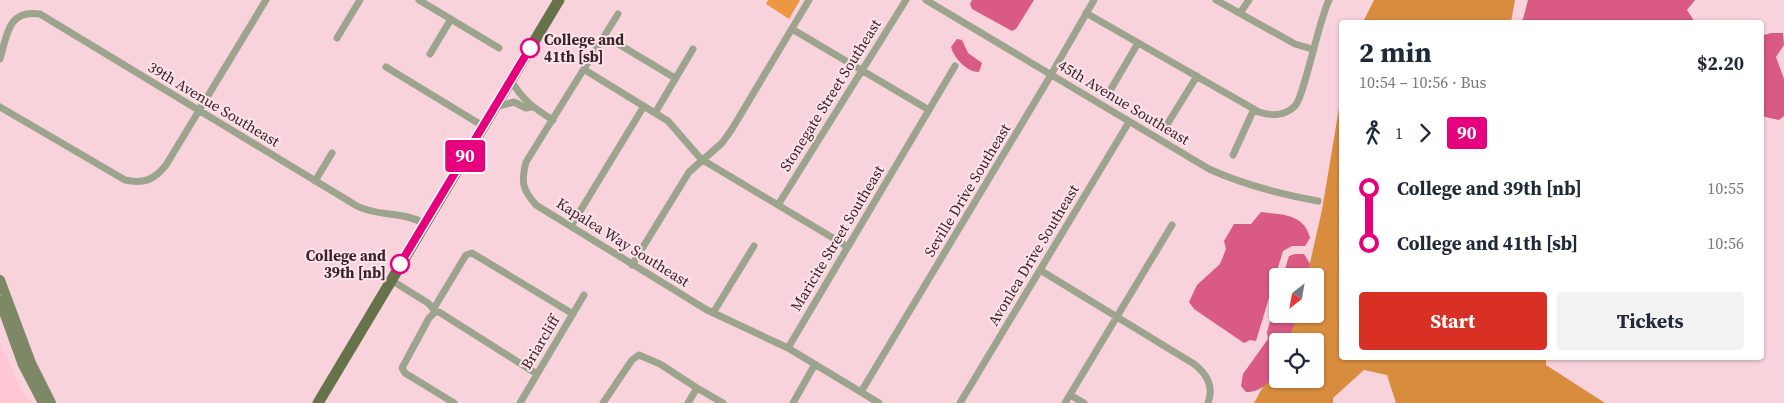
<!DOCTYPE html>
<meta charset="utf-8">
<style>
body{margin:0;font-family:"Source Serif 4",serif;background:#f2f2f3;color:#1f2937;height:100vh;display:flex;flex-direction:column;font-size:19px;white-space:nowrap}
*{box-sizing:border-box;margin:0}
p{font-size:16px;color:#747a83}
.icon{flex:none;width:28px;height:28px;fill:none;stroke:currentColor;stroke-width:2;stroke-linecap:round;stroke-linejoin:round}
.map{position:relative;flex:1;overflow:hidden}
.sheet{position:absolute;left:1339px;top:20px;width:425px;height:340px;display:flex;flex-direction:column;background:#fff;border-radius:5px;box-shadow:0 1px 4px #0004}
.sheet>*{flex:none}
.badge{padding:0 10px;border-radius:4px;font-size:18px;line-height:32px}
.needle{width:32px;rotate:211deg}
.tools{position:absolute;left:1269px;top:268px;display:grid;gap:10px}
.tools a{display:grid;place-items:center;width:55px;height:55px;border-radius:5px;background:#fff;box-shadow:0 1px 4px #0004;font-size:25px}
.map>.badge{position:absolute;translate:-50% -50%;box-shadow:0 0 0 2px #fff}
.legs{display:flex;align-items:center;gap:8px;height:55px;padding:0 20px;font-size:16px}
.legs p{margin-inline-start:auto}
.overview{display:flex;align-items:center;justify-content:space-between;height:85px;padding:0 20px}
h1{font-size:28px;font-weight:700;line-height:38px}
.cta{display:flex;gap:10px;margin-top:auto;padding:10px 20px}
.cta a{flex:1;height:58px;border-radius:5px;background:#d93025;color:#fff;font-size:20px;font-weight:700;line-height:58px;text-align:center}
.cta a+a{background:#f2f2f3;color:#1f2937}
ul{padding:0 20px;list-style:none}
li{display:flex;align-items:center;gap:18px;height:55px;font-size:19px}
li i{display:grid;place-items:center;width:8px;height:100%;margin:0 6px;background:currentColor}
li i::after{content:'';width:12px;height:12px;margin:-6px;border:4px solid;border-radius:50%;background:#fff}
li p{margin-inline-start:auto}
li:first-child i{background:linear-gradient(#0000 50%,currentColor 0)}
li:last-child i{background:linear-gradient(currentColor 50%,#0000 0)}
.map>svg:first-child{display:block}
.built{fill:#ffc6d3}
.green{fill:#ec9843}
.forest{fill:#d88c3e}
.water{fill:#d95a82}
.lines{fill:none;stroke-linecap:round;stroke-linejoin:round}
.street{stroke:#9ca48e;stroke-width:7}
.secondary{stroke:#7c8866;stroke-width:10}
.primary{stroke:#66734a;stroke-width:11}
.line-1-casing{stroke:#fff;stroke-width:11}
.line-1{stroke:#e6007e;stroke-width:8}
.stop-1-dot{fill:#fff;stroke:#e6007e;stroke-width:2.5}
.labels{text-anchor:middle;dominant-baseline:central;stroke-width:4;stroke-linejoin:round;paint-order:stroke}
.stop-label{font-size:15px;font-weight:bold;fill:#3a2329;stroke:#fee4ea;text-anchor:start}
.street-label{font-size:15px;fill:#3a2329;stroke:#fee4ea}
</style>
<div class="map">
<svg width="1784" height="403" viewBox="0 0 1784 403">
<rect width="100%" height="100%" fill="#f9d3dc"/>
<!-- built -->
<path class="built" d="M 0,342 L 19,385 L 31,403 L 0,403 Z"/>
<!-- green -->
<path class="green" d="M 768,0 L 800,0 L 789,19 L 766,4 Z"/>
<!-- forest -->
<path class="forest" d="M 1374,0 L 1515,0 L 1511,22 L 1363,22 Z
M 1341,96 L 1341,358 L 1546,358 L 1546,365 L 1605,403 L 1396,403 L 1387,375 L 1364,370 L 1333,398 L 1333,403 L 1254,403 L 1277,361 L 1278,379 L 1315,379 L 1315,341 L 1285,341 L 1295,314 L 1315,314 L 1315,276 L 1307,276 L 1322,210 Z"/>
<!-- water -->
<path class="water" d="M 972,0 L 1034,0 L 1016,29 L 1012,31 L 972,9 L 970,4 Z
M 1528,0 L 1695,0 L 1687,10 L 1695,22 L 1519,22 L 1523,19 Z
M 1771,33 L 1783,33 L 1784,45 L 1776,57 L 1784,79 L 1784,116 L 1779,120 L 1761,116 L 1761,36 Z
M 957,39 L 962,40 L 968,53 L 982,63 L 979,72 C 967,72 954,58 951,47 Z
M 1261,212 C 1283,215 1304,214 1310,238 L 1305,246 L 1292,246 L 1283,251 L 1256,341 L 1250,340 L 1244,343 L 1194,309 L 1189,302 L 1197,285 L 1220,264 L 1226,249 L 1224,241 L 1234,224 L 1251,224 Z
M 1295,254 L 1304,254 L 1310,264 L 1307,276 L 1283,276 L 1289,256 Z
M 1277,297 L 1278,314 L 1298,314 L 1288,341 L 1278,341 C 1278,349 1279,359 1278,366 C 1274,380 1260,393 1246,392 L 1241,386 L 1243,374 L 1268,339 L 1267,332 Z"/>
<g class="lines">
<!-- street -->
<path class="street" d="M 419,0 L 499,48
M 926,0 L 1209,169 C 1244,185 1280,194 1318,201
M 1216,0 L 1295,44 L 1312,49
M 1086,13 L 1259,112 C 1271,116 1285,116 1295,106 C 1304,97 1319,19 1329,0
M 1240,13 L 1249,0
M 618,14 L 526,162 C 521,182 522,189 536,205 L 707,310 L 788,348 L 955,66
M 792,29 L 929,110
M 605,36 L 675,78
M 337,38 L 360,0
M 430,54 L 451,19
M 0,59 C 7,35 8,9 40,14 L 357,206 C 378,217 404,211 425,224
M 386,67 L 483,126
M 585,70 L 668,121 L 701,159 L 848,247
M 511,80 C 521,99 535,109 553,120
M 1111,89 L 1138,43
M 0,107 L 125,180 C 144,184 154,180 166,165 L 266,0
M 495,107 L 514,102 L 526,108 L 531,107
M 655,113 L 693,49
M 1168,123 L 1197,76
M 1233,155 L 1254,109
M 315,181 L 332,153
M 778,205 L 906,0
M 571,226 L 644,106
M 632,265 L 689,172 L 722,143 L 732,129 L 809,0
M 1040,270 L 1194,364 C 1207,374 1214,387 1208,403
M 391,280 L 428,303 L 436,312
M 434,308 L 466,255 L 472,253 L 573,314
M 713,313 L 754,246
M 788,348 L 879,403
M 861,392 L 1045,85 L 1094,0
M 1070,395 L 1084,403
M 454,403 L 405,373 L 402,368 L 429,318 L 435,312 L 439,312 L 537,374
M 520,403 L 584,295
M 603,403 L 632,360 L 639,355 L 660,364 L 697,388
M 688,403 L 697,388 L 723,403
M 793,403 L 815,364
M 960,403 L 1129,122
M 1065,403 L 1172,225"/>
<!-- secondary -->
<path class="secondary" d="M 0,280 L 31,363 L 51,403
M 0,301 L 23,365 L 43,403"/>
<!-- primary -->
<path class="primary" d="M 318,403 L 559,0"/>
</g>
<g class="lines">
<!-- line-1 casing -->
<g class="line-1-casing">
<path id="line-1" d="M 400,264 L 530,48"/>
</g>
<!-- line-1 -->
<use href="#line-1" class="line-1"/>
</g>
<!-- markers -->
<g class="stop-1-dot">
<circle cx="530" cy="48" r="9"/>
<circle cx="400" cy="264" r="9"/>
</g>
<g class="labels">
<!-- stop labels -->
<g class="stop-label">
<text x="544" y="39">College and<tspan x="544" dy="17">41th [sb]</tspan></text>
<text x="386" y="255" text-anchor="end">College and<tspan x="386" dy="17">39th [nb]</tspan></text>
</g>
<!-- street labels -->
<g class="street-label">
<text transform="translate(830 95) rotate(-58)">Stonegate Street Southeast</text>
<text transform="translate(1124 102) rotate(31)">45th Avenue Southeast</text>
<text transform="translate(214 104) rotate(31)">39th Avenue Southeast</text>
<text transform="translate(967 190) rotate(-59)">Seville Drive Southeast</text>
<text transform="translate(837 238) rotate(-59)">Maricite Street Southeast</text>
<text transform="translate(623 242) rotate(32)">Kapalea Way Southeast</text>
<text transform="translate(1033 255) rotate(-59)">Avonlea Drive Southeast</text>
<text transform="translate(540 342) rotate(-59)">Briarcliff</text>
</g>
</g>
</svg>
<div class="tools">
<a><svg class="needle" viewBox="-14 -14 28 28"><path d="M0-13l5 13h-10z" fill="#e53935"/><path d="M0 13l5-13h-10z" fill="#747a83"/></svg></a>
<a><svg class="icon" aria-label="locate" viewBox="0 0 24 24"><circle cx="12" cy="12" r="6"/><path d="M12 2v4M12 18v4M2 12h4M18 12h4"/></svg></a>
</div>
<b class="badge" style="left:465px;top:156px;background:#e6007e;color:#fff">90</b>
<section class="sheet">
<div class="overview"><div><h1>2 min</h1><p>10:54 – 10:56 · Bus</p></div><b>$2.20</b></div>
<div class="legs"><svg class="icon" aria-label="walk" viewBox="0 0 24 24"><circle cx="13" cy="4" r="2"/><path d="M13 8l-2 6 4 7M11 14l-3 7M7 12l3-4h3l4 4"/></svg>1<svg class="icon" aria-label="forward" viewBox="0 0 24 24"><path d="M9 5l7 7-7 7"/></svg><b class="badge" style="background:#e6007e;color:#fff">90</b></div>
<ul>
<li><i style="color:#e6007e"></i><b>College and 39th [nb]</b><p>10:55</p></li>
<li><i style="color:#e6007e"></i><b>College and 41th [sb]</b><p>10:56</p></li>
</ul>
<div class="cta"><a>Start</a><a>Tickets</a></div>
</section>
</div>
